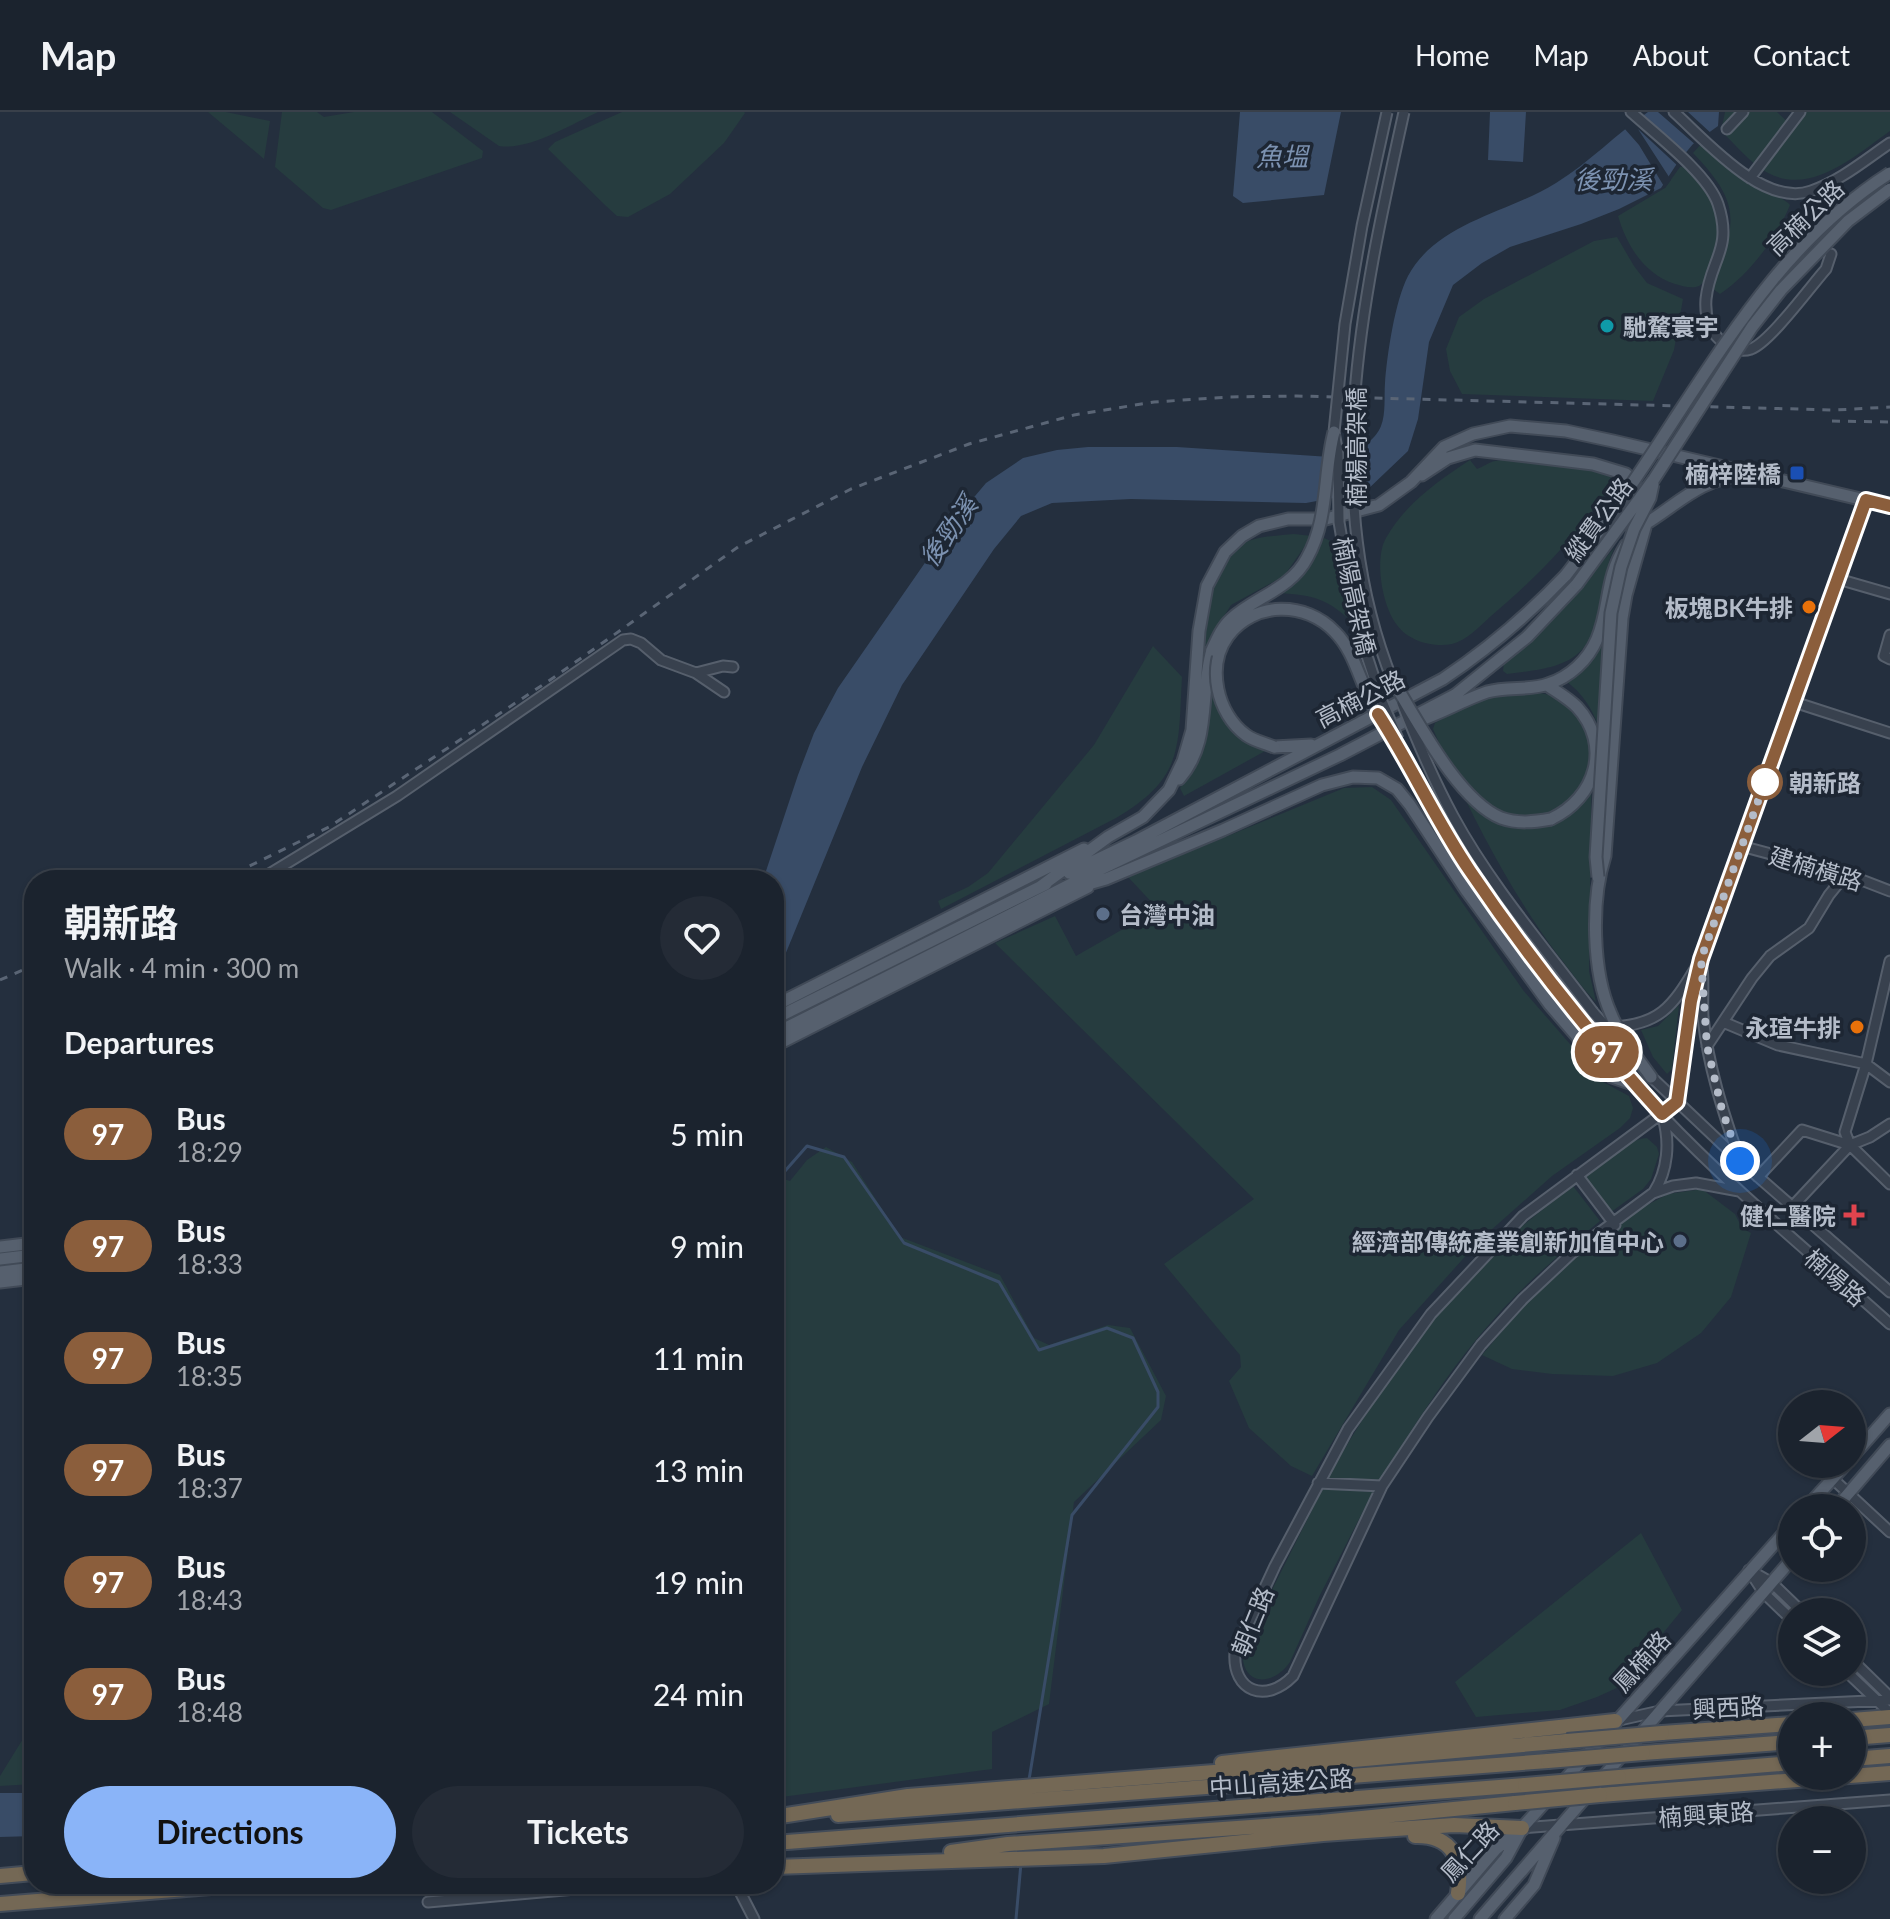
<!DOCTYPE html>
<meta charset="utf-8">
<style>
body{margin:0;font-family:Lato,"Noto Sans TC",sans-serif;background:#242b36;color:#f1f3f6;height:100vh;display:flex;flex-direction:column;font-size:30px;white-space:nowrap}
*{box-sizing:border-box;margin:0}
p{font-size:26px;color:#a0a4aa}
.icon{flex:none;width:44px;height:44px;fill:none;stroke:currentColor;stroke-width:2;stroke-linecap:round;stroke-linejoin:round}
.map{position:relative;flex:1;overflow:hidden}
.side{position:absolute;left:24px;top:758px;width:760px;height:1024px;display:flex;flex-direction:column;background:#1b232e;border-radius:32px;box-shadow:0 2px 6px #0004,0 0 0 2px #39404a}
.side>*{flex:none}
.badge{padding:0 16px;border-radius:26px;font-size:28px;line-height:52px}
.needle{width:52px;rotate:73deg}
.controls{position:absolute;left:1778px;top:1278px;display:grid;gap:16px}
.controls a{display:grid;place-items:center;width:88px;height:88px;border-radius:50%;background:#1b232e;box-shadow:0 2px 6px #0004,0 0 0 2px #39404a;font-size:40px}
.you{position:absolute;width:40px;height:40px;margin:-20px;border:6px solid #fff;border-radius:50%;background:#1a73e8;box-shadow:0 0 0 12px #1a73e833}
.map>.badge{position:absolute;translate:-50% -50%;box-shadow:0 0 0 4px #fff}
h2{padding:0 40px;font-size:30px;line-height:72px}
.round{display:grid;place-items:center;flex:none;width:84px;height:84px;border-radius:42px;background:#242b36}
.headline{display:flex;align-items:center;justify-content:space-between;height:136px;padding:0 40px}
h1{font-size:38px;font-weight:700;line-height:60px}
.cta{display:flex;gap:16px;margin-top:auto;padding:16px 40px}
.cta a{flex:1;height:92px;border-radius:48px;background:#8ab4f8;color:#111;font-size:32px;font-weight:700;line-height:92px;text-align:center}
.cta a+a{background:#242b36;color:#f1f3f6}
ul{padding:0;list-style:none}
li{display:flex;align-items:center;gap:24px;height:112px;padding:0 40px}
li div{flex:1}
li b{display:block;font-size:30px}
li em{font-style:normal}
li .badge{min-width:88px;font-weight:700;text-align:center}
header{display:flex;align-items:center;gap:48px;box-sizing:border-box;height:112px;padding:0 40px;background:#1b232e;border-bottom:2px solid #39404a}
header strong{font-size:38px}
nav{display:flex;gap:44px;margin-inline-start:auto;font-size:28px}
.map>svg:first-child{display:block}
.green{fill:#263c3f}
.water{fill:#394c67}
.pier{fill:#242f3e}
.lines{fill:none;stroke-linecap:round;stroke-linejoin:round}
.stream{stroke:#394c67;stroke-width:3}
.minor-casing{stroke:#565f6c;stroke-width:13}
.major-casing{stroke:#414a57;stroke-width:15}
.highway-casing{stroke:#434c59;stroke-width:18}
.minor{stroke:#38414e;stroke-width:9}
.major{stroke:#56606e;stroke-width:11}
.highway{stroke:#746855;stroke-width:14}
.rail{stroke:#5a6575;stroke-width:3;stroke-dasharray:8 8;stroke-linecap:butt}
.minor-bridge-casing{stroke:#565f6c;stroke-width:13;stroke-linecap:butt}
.major-bridge-casing{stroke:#414a57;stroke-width:15;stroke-linecap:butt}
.highway-bridge-casing{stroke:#434c59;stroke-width:18;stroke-linecap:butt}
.minor-bridge{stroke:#38414e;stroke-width:9}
.major-bridge{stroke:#56606e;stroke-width:11}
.highway-bridge{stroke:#746855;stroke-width:14}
.line-casing{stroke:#fff;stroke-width:18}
.line{stroke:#8b5e3c;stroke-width:12}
.walk{stroke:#b4bcc9;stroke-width:8;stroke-dasharray:0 14.4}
.culture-dot{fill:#0f9aa8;stroke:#1d2633;stroke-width:3}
.transit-dot{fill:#1a4fb4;stroke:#1d2633;stroke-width:3}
.food-dot{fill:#e8710a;stroke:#1d2633;stroke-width:3}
.stop-dot{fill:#fff;stroke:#8b5e3c;stroke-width:4}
.service-dot{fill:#5c6f8a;stroke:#1d2633;stroke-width:3}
.health-dot{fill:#e0444e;stroke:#1d2633;stroke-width:3}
.labels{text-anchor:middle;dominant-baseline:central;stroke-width:7;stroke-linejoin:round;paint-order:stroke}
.street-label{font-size:24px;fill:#b4bcc9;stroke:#1d2633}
.poi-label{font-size:24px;font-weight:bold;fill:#b4bcc9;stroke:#1d2633;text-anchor:end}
.stop-label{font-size:24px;font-weight:bold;fill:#b4bcc9;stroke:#1d2633;text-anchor:start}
.water-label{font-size:26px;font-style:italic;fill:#7c92b1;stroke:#1d2633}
</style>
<header>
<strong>Map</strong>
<nav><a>Home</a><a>Map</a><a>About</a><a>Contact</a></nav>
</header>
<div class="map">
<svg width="1890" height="1807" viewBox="0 0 1890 1807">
<rect width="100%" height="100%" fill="#242f3e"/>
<!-- green -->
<path class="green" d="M 208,0 L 226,0 L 270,9 L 264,47 Z
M 282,0 L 317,0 L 324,5 L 354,0 L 432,0 L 483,39 L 482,46 L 331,98 L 323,96 L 275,55 Z
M 450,0 L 598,0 C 572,12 528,39 499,34 Z
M 622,0 L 744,0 L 745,1 L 724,31 L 670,82 L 628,105 L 617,104 L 606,94 L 548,37 L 555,30 Z
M 1725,0 L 1777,0 L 1793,15 L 1802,0 L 1890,0 L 1890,19 C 1856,43 1812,84 1768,61 C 1751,52 1735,32 1721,19 Z
M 1702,31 C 1715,42 1727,55 1741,64 C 1753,71 1784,86 1790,93 C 1777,125 1750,162 1720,182 L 1713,177 C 1734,111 1745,95 1693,41 Z
M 1686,54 C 1693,61 1702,68 1708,76 C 1723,98 1723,131 1712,153 C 1709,160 1705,171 1699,174 C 1692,177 1682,174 1675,172 C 1644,162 1627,134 1618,104 L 1665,76 L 1680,55 Z
M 1617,125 L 1634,154 L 1647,171 L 1683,187 L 1674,238 L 1653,289 L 1462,282 L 1450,259 L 1446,237 L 1459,205 L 1484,187 L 1594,129 Z
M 1470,348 L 1477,357 C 1483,355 1489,350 1495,349 C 1517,344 1596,354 1617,364 C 1582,418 1540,463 1491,504 C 1480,514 1466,529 1452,532 C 1434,536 1408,529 1397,513 C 1382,494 1374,447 1386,426 C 1405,392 1438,369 1470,348 Z
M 1294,422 L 1312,424 L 1284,464 L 1231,493 L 1202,539 C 1205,508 1208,452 1238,434 C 1254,424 1276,424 1294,422 Z
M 1324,426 L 1337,432 L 1353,511 C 1328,487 1314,483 1279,481 C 1301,469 1313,447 1324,426 Z
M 1615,435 C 1606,452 1606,466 1603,484 C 1592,550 1567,555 1507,562 L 1503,559 L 1504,550 L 1569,488 Z
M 1614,458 L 1599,615 C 1591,595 1583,582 1566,569 L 1582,557 Z
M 1153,534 L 1182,565 C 1178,636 1184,666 1116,706 L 941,797 L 938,789 L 968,775 L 988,761 L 1094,633 Z
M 1212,556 L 1232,614 L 1267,638 L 1184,684 L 1180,676 L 1204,635 Z
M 1511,579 C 1557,579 1577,588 1592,634 L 1589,859 L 1596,890 C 1581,875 1570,858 1557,842 C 1506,773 1467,695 1433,617 L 1435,611 C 1459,597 1484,586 1511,579 Z
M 1372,675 L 1391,688 L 1523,878 L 1603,970 L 1629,984 L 1633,996 L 1630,1006 L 1620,1016 L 1552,1064 L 1480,1128 L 1399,1218 L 1312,1364 L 1291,1354 L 1249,1316 L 1229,1269 L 1241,1255 L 1240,1243 L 1164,1152 L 1254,1087 L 995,831 L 1055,804 L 1076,844 L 1158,797 L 1128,765 L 1344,676 Z
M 1679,893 L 1672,957 L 1667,962 L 1653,945 L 1641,918 L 1658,914 Z
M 1647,1026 L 1657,1035 L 1659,1042 L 1651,1067 L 1643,1077 L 1611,1100 L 1585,1065 C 1603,1051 1623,1028 1647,1026 Z
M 826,1035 L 852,1050 L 900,1125 L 1000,1163 L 1034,1226 L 1049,1233 L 1108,1213 L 1130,1216 L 1166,1284 L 1161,1308 L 1074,1390 L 1049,1592 L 992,1620 L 992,1657 L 774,1686 L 774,1064 L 790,1069 L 807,1048 Z
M 1573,1074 L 1600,1109 C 1557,1144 1515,1180 1480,1223 C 1442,1268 1411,1319 1379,1369 L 1328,1366 C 1375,1282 1430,1204 1498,1136 C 1521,1113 1548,1094 1573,1074 Z
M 1702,1077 L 1735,1102 L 1742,1116 L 1751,1121 L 1731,1185 L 1701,1221 L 1657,1251 L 1613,1264 L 1552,1262 L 1512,1257 L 1482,1243 L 1525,1192 L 1575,1145 L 1634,1100 L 1668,1082 Z
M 1323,1376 L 1373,1380 L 1320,1483 L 1290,1550 C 1271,1577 1239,1573 1243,1536 Z
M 1641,1421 L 1682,1498 L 1619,1575 L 1597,1585 L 1560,1598 L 1476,1605 L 1455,1570 Z
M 34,1609 L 34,1672 L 0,1674 L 0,1664 Z"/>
<!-- water -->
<path class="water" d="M 1240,0 L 1341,0 L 1324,83 L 1243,91 L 1233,84 Z
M 1490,0 L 1526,0 L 1523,50 L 1488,48 Z
M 1648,0 L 1719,0 L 1718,14 L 1693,32 L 1678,50 L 1661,76 L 1619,97 L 1581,112 L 1510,135 L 1482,151 L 1453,173 L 1429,230 L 1418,307 L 1408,339 L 1365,380 L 1306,391 L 1131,387 L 1052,391 L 1021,404 L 994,437 L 902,573 L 862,655 L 774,870 L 774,768 L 763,768 L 798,663 L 814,621 L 838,576 L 954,409 L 986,371 L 1023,346 L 1057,338 L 1088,335 L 1177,335 L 1345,346 C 1357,339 1376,328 1381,314 C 1386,302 1384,284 1385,271 C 1387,243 1395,189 1408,164 C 1437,110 1508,101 1556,71 C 1590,50 1616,22 1648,0 Z
M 0,1681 L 34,1681 L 34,1724 L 0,1725 Z"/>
<!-- pier -->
<path class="pier" d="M 1658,0 L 1688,0 L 1713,23 L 1697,34 Z
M 1634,5 L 1686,46 L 1679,55 L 1638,17 L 1671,68 L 1665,76 L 1639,33 L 1624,16 Z"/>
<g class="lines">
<!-- stream -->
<path class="stream" d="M 774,1058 L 785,1059 L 807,1034 L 844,1045 L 904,1131 L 999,1170 L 1039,1238 L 1107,1216 L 1133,1226 L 1158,1280 L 1158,1295 L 1072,1403 L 1029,1668
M 1016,1807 L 1021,1751"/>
<!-- minor casing -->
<g class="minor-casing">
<path id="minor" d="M 1631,0 C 1655,22 1708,62 1718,92 C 1733,137 1710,148 1706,187 C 1705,201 1708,216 1718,226 C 1726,235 1739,241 1751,237 C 1770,230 1810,175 1826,157 L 1831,142
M 1674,0 C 1706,29 1764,96 1811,79 C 1840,69 1865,48 1890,31
M 1727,17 L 1743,0
M 1750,66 L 1800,0
M 1838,467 L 1890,482
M 1890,523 L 1884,544 L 1890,547
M 696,561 L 723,554 L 733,555
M 1794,590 L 1890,621
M 1404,642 C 1469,774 1560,895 1661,1002 C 1732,1077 1813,1143 1890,1212
M 1741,734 L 1846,762 L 1890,779
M 261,767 L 397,684 L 623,528 L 631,527 L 641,531 L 661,548 L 696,561 L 724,580
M 1890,849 L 1866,952 L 1845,1020 L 1850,1033 L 1890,1072
M 1702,854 C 1704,871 1702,888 1703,905 C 1708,954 1723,1000 1739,1046
M 1593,900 L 1626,937
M 1723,910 L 1778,933 L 1866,952 L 1890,970
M 1612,915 C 1659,913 1672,895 1695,857
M 1707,934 L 1752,866 L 1770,844 L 1809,816 L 1829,783 L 1846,762
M 1646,960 L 1740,1049 L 1890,1180
M 1677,990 L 1523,1104 L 1431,1202 L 1348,1317 L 1275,1454 L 1235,1540 C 1232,1580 1266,1592 1293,1564 L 1382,1374 L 1428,1305 L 1481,1233 L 1523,1187 L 1572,1141 L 1653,1081 L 1673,1074 L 1696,1071 L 1739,1079
M 1677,990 L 1691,889 L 1701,847 L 1866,388
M 1577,1063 L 1615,1113
M 1758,1065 L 1802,1018 L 1850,1033
M 1654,1080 C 1668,1058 1670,1030 1663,1006
M 1792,1095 L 1850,1033 L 1870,1025 L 1890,1012
M 1833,1367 L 1890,1420
M 1318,1371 L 1382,1374
M 1749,1458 L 1772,1471 L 1802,1500
M 1751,1461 L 1764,1481 L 1792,1508
M 1852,1548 L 1890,1585
M 1847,1560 L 1890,1601
M 1615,1609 L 1660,1599 L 1890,1588
M 1522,1716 L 1890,1688
M 714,1772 L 737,1774 L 754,1807
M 428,1790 L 633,1772"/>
</g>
<!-- major casing -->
<g class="major-casing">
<path id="major" d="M 1422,363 L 1448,346 L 1475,338 L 1593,352 L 1626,362 L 1637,375 L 1646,412 L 1626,483 L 1622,506 L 1605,744 C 1591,787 1592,860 1611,902 C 1620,925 1637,945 1651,965
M 1642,414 C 1676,394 1701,365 1743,364
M 1547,573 C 1557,580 1568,586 1577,595 C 1612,633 1596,686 1551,707
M 1412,611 C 1438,603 1461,589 1487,580 C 1507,574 1529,579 1548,572 C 1570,565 1588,548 1597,527 C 1611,493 1604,468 1626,433
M 1274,635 L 1311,633
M 1179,667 C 1212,630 1199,583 1212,538
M 1069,761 L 1136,729 L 1443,567 C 1488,537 1528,503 1566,463
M 1040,775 L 1108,725 L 1143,705 L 1169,678 L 1183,649 L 1192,618 L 1199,519 L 1207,474 L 1225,440 L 1242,424 L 1259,414 L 1288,407 L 1326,407 L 1379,393 L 1411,370 L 1444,335 L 1473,322 L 1510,314 L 1566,319 L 1613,329 L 1890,394
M 1078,775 L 1106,767 L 1223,718 L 1322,673 L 1353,665 L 1378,666 L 1397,677 L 1410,693 L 1466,778 L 1550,893 L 1612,965 L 1635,973
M 774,894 L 1084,737
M 774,907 L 1046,772
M 774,922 L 1103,756 L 1340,643 L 1455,583 L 1527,525 L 1577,472
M 774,934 L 1088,775
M 0,1135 L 34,1131
M 0,1147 L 34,1143
M 0,1160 L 34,1156
M 0,1170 L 34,1166
M 1852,1345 L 1890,1302
M 1806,1396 L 1846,1352
M 1836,1396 L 1890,1333
M 1436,1807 L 1496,1737 L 1522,1716 L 1792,1412
M 1454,1807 L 1506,1746 L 1520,1720
M 1480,1807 L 1792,1447
M 1505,1807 L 1534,1773 L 1554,1726"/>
</g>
<!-- highway casing -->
<g class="highway-casing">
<path id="highway" d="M 1852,1608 L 1890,1605
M 1662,1621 L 1792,1612
M 1852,1626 L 1890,1623
M 1643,1641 L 1792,1630
M 1852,1647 L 1890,1644
M 1222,1651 L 1615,1609
M 1619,1665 L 1792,1651
M 1600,1683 L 1890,1661
M 838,1703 L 1548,1649
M 774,1705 L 908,1684 L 1265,1656 L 1567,1629
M 1415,1724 C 1453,1723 1463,1748 1458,1781
M 774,1731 L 1525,1673
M 951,1740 L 1008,1732 L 1321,1710 L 1515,1691
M 774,1755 L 1104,1744 L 1323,1722 L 1454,1713 L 1522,1716
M 0,1764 L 34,1761
M 0,1792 L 248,1772"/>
</g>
<!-- minor -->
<use href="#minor" class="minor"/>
<!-- major -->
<use href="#major" class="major"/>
<!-- highway -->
<use href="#highway" class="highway"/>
<!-- rail -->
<path class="rail" d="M 1832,309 L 1890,310
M 221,768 L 329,715 L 553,566 L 738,435 L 851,377 L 969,332 L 1074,303 L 1154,290 L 1229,285 L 1297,284 L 1835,298 L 1890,295
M 0,868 L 34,853"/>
<!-- minor-bridge casing -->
<g class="minor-bridge-casing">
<path id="minor-bridge" d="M 1387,0 L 1362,114 L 1345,212 L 1334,320 L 1338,342 L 1339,410 L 1356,510 L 1381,587 L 1398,627
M 1393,570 C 1318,383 1362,189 1404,0
M 1402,591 C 1417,629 1433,667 1453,704 C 1491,774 1545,836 1593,900"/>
</g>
<!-- major-bridge casing -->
<g class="major-bridge-casing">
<path id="major-bridge" d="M 1566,463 C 1605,413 1640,361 1674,308 C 1735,215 1794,122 1890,61
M 1577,472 L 1654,367 L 1752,215 L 1781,178 L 1848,109 L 1890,77
M 1212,538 C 1217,527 1222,515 1231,507 C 1255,485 1291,477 1307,446 C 1329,407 1323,362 1334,320
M 1390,564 C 1415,604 1457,688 1501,706 C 1518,712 1534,710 1551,707
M 1274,635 C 1265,631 1254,629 1246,623 C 1217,602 1206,554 1228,524 C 1254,489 1306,489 1335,520 C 1355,540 1360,571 1374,596 C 1383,612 1394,627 1404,642
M 1598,765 L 1596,745 L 1611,501 L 1621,455 L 1634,417 L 1650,386 L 1653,372"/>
</g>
<!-- highway-bridge casing -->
<g class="highway-bridge-casing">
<path id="highway-bridge" d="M 1567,1629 L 1662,1621
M 1548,1649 L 1643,1641
M 1525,1673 L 1619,1665
M 1515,1691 L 1600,1683"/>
</g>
<!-- minor-bridge -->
<use href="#minor-bridge" class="minor-bridge"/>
<!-- major-bridge -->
<use href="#major-bridge" class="major-bridge"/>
<!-- highway-bridge -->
<use href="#highway-bridge" class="highway-bridge"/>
</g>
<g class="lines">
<!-- line casing -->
<g class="line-casing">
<path id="line" d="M 1378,602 C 1411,653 1436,709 1470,759 C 1528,845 1592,925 1662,1002 L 1677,990 L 1691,889 L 1701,847 L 1866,388 L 1890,394"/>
</g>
<!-- line -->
<use href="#line" class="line"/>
<!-- walk -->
<path class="walk" d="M 1740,1049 L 1722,998 L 1707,934 L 1701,847 L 1765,670"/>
</g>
<!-- markers -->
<circle class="culture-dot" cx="1607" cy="214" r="8"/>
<rect class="transit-dot" x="1789" y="353" width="16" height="16" rx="4"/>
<g class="food-dot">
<circle cx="1809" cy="495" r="8"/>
<circle cx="1857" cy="915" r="8"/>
</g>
<circle class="stop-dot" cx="1765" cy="670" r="16"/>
<g class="service-dot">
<circle cx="1103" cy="802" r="8"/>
<circle cx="1680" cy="1129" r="8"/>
</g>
<path class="health-dot" d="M1850 1091h8v8h8v8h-8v8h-8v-8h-8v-8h8z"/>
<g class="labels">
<!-- street labels -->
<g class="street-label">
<text transform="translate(1805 105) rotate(-44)">高楠公路</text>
<text transform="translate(1355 335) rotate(-90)">楠楊高架橋</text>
<text transform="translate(1598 407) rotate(-54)">縱貫公路</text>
<text transform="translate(1355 484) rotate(78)">楠陽高架橋</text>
<text transform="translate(1360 586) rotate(-27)">高楠公路</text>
<text transform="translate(1816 756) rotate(17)">建楠橫路</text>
<text transform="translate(1836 1165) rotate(41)">楠陽路</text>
<text transform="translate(1252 1509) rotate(-68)">朝仁路</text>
<text transform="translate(1641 1549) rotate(-48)">鳳楠路</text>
<text transform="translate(1728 1595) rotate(-3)">興西路</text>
<text transform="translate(1281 1670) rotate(-4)">中山高速公路</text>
<text transform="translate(1706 1702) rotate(-4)">楠興東路</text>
<text transform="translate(1469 1739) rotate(-47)">鳳仁路</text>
</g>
<!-- poi labels -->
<g class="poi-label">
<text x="1623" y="214" text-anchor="start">馳騖寰宇</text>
<text x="1781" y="361">楠梓陸橋</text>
<text x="1793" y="495">板塊BK牛排</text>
<text x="1119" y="802" text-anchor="start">台灣中油</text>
<text x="1841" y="915">永瑄牛排</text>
<text x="1836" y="1103">健仁醫院</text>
<text x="1664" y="1129">經濟部傳統產業創新加值中心</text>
</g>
<!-- stop labels -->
<g class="stop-label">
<text x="1789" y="670">朝新路</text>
</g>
<!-- water labels -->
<g class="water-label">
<text x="1282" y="44">魚塭</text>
<text x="1613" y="67">後勁溪</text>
<text transform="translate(948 419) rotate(-55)">後勁溪</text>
</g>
</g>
</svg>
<div class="controls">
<a><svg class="needle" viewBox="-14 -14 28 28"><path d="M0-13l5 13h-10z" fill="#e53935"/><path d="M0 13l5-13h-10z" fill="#a0a4aa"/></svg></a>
<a><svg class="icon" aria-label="locate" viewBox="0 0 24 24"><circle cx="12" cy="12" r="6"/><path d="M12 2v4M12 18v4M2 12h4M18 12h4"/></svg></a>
<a><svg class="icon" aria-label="layers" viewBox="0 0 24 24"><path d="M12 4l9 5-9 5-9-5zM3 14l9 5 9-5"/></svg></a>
<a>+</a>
<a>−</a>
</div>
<div class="you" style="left:1740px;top:1049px"></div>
<b class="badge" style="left:1607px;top:940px;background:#8b5e3c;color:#fff">97</b>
<section class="side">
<div class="headline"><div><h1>朝新路</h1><p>Walk · 4 min · 300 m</p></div><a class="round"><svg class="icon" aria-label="heart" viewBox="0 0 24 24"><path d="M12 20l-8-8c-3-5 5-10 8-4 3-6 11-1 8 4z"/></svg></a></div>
<h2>Departures</h2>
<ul>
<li><span class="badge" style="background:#8b5e3c;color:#fff">97</span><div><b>Bus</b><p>18:29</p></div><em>5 min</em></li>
<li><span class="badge" style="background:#8b5e3c;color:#fff">97</span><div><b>Bus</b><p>18:33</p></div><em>9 min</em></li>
<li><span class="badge" style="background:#8b5e3c;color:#fff">97</span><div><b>Bus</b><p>18:35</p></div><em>11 min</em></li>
<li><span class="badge" style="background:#8b5e3c;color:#fff">97</span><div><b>Bus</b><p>18:37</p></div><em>13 min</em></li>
<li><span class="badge" style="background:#8b5e3c;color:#fff">97</span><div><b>Bus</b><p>18:43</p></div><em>19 min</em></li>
<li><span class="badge" style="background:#8b5e3c;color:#fff">97</span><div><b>Bus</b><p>18:48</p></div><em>24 min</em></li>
</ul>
<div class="cta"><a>Directions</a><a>Tickets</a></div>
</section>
</div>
